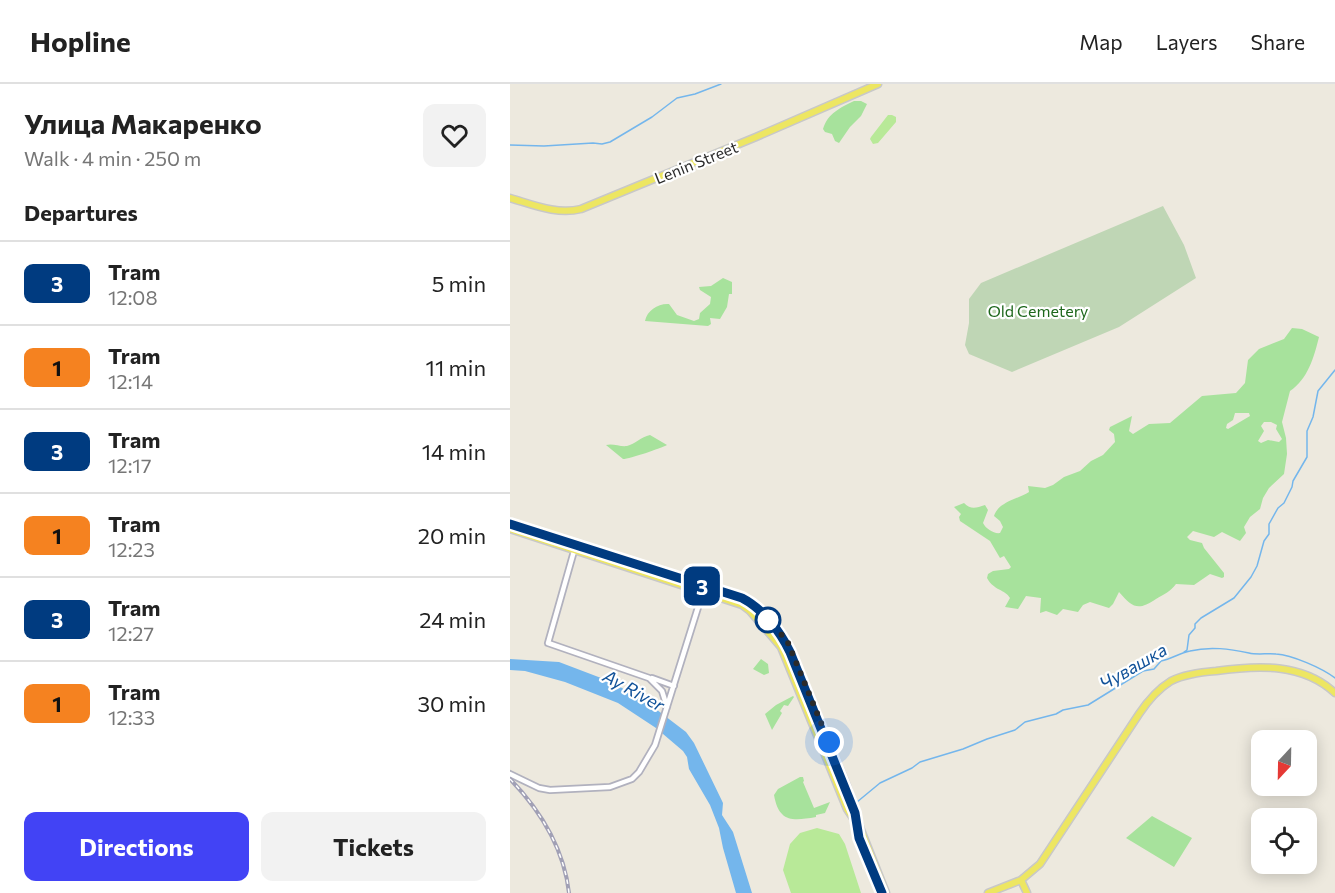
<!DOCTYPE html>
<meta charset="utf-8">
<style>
body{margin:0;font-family:Commissioner,sans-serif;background:#f2f2f2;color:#222;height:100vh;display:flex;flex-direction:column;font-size:22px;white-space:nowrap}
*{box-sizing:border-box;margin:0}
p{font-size:20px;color:#767676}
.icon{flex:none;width:33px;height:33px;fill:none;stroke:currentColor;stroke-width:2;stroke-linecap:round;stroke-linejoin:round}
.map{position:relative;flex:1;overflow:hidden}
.side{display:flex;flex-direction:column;background:#fff;width:510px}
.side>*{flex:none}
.badge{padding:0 12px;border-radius:9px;font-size:21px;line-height:39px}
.needle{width:39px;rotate:202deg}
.buttons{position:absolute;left:741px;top:646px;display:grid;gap:12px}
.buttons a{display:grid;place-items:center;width:66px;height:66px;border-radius:12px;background:#fff;box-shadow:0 3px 15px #0003;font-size:30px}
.you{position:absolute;width:30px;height:30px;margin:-15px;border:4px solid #fff;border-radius:50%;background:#1a73e8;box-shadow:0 0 0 9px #1a73e833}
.map>.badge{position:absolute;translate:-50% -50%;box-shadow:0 0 0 3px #fff}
h2{padding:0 24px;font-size:22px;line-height:54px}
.round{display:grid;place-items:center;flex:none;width:63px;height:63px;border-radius:12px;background:#f2f2f2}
.overview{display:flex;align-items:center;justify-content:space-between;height:102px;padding:0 24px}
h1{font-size:28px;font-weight:700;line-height:45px}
.button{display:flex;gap:12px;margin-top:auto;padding:12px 24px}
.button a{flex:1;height:69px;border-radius:12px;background:#4243f5;color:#fff;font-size:24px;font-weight:700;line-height:69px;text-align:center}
.button a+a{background:#f2f2f2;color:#222}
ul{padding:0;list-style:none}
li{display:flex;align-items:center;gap:18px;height:84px;padding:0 24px;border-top:2px solid #e0e0e0}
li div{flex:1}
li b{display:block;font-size:22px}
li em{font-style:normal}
li .badge{min-width:66px;font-weight:700;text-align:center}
header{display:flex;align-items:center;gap:36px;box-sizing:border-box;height:84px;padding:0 30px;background:#fff;border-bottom:2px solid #e0e0e0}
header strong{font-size:28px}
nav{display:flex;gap:33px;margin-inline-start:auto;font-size:21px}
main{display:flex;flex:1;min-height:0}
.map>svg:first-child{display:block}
.green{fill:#a7e29c;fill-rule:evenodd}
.cemetery{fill:#bfd6b5}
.pitch{fill:#b8e998}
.water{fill:#74b6ec}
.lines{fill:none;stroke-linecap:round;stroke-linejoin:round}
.stream{stroke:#74b6ec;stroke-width:1.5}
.minor-casing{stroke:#b1b1be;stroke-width:8}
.major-casing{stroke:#c8c8c8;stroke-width:9}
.minor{stroke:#fff;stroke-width:4.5}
.major{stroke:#ede662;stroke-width:6}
.tram{stroke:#a1a0b5;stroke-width:1.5}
.rail-casing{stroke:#a1a0b5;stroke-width:4}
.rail{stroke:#fff;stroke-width:1.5;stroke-dasharray:4.5;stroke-linecap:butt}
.line-casing{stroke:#fff;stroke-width:14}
.line{stroke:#003b80;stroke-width:9}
.walk{stroke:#2b2b2b;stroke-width:6;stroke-dasharray:0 10.8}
.stop-dot{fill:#fff;stroke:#003b80;stroke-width:3}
.labels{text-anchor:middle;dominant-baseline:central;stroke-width:4.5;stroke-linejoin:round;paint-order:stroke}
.street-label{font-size:16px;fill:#2b2b2b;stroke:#fff}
.park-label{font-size:16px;fill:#1e671c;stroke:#fff}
.water-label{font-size:18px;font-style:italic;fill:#115299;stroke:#fff}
</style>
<header>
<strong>Hopline</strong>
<nav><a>Map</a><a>Layers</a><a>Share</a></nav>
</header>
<main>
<section class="side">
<div class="overview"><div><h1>Улица Макаренко</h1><p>Walk · 4 min · 250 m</p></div><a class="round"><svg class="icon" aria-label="heart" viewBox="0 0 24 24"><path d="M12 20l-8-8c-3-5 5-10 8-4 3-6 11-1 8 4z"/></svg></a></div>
<h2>Departures</h2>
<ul>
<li><span class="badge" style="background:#003b80;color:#fff">3</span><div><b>Tram</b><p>12:08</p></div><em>5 min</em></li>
<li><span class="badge" style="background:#f58220;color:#111">1</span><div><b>Tram</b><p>12:14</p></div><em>11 min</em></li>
<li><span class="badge" style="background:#003b80;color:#fff">3</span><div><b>Tram</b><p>12:17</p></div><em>14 min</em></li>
<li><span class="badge" style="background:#f58220;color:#111">1</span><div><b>Tram</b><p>12:23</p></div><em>20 min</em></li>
<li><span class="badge" style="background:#003b80;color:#fff">3</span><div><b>Tram</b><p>12:27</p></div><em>24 min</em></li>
<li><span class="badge" style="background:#f58220;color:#111">1</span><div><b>Tram</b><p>12:33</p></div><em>30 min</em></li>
</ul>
<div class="button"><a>Directions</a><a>Tickets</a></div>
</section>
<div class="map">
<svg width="825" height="809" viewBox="0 0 825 809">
<rect width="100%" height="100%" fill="#ede9de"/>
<!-- green -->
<path class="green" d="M 344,17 L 351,17 L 357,20 L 351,32 L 340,43 L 329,59 L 325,57 L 322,50 L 315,48 L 313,45 C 318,29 330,24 344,17 Z
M 213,194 L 222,198 L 222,210 L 219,210 L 217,223 L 210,235 L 200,234 L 201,240 L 198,242 L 135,237 C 137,226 149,219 159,220 L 167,231 L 184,237 L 189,235 L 190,229 L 200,220 L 201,213 L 190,206 L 189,203 L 201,202 Z
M 782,244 L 792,245 L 809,253 C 804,273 798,295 780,307 L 772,338 L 776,354 L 777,370 L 774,390 L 759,404 L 753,414 L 750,425 L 740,433 L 734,443 L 736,449 L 730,457 L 712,448 L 704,453 L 683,447 L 677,453 L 680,456 L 692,459 L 694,464 L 714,489 L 714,493 L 712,494 L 700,490 L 684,501 L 666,500 C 660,508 654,510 646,515 C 628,527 623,524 609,508 L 603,520 L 599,524 L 580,518 L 573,521 L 568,528 L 553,525 L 547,531 L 536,527 L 530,529 L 531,514 L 516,512 L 508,525 L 495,523 L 500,514 C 495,505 484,507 477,494 L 478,490 L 483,487 L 499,485 L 501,483 L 494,472 L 490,474 L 480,457 L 450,437 L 449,433 L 451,430 L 444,423 L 454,419 C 461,426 466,424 475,421 L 478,426 L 473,439 C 476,445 484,450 490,449 L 493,443 L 490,437 L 484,432 C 488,418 508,415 519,408 L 518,402 L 535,404 L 543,401 L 554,393 L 570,387 L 581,377 L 593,371 L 605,358 L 604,350 L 599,346 L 600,343 L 622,332 L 619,347 L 623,350 L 639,340 L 660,339 L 692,312 L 726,309 L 735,299 L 738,276 L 749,265 L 774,255 ZM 725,329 L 739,329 L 740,332 L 718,345 L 716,344 L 717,340 L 723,336 ZM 754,338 L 761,338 L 767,341 L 766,345 L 772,355 L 769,358 L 758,356 L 751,359 L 748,357 L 754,347 L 751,342 Z
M 140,351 L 157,361 C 151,364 120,375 113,375 L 96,361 C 103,359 110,363 117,362 C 125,360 131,353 140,351 Z
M 251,575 L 258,580 L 259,589 L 254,591 L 243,585 Z
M 283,612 L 284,613 L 278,622 L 274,621 L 270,627 L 272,629 L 262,646 L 255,630 L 266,621 Z
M 290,693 L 293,693 L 294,697 L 293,698 L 304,724 L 320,718 L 315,729 L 306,731 L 306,733 C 283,737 269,739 264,711 L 268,705 Z
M 642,732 L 682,754 L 664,783 L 616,754 Z"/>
<!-- cemetery -->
<path class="cemetery" d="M 653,122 L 674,161 L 686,194 L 609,243 L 502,288 L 459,270 L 455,261 L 459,239 L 459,215 L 471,199 Z"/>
<!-- pitch -->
<path class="pitch" d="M 378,31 L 382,31 L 386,33 L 386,38 L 368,59 L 363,60 L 360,55 L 361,53 Z
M 307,744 L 329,750 L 335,760 L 351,809 L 281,809 L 273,786 L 280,760 L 290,749 Z"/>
<!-- water -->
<path class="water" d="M 0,575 L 49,578 L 99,597 L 134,616 L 176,648 L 184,659 L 213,719 L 212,731 L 223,748 L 242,809 L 226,809 L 213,764 L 209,744 L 200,721 L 179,685 L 177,673 L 173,667 L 146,644 L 108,619 L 55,598 L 15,587 L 0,586 Z"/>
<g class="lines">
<!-- stream -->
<path class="stream" d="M 0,61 L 34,62 L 83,59 L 92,60 L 100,58 L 142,33 L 167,14 L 185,10 L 211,0
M 674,568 L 677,566 L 679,551 L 685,544 L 685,540 L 691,534 L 724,514 L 741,493 L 747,482 L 754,457 L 759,450 L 759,440 L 768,424 L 774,419 L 782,403 L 783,397 L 797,373 L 797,347 L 803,333 L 808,307 L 825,286
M 347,718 L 370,699 L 402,684 L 410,678 L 453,665 L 477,655 L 505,646 L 515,638 L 546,630 L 553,626 L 578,621 L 633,587 L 644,585 L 651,577 C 662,575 669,569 680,567 C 700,562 720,565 739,569 C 747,571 758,569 766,570 C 782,571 812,584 825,594"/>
<!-- minor casing -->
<g class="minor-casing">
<path id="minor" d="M 66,460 L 38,559 L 139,594 L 152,607 L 157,623
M 142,594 L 164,602
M 0,690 L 29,704 L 40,706 L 100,703 L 122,695 L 129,688 L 145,661 L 195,501"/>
</g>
<!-- major casing -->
<g class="major-casing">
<path id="major" d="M 0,114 C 24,121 47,131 71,125 L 246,53 L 368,0
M 0,438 L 235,514 C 252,523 269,542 278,559 L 337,702 L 351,746 L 376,809
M 0,445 L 232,521 L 240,527 L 271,563 L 337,725 L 349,743
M 511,796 L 517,809
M 478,809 L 511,796 L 530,780 L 629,630 C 637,618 648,605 661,597 C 675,590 692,588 706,587 C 748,581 793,579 825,609"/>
</g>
<!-- minor -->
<use href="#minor" class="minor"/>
<!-- major -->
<use href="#major" class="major"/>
<!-- tram -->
<path class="tram" d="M 0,440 L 232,514 C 253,525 270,547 280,568 L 345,729 L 349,754 L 372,809"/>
<!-- rail casing -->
<g class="rail-casing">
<path id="rail" d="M 0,695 C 30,726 54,765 59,809"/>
</g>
<!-- rail -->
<use href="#rail" class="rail"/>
</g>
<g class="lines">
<!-- line casing -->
<g class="line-casing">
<path id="line" d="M 0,440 L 232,514 C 253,525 270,547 280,568 L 345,729 L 349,754 L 372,809"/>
</g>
<!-- line -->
<use href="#line" class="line"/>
<!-- walk -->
<path class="walk" d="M 258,536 L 259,535 L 278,559 L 319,658"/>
</g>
<!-- markers -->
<circle class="stop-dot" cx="258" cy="536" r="12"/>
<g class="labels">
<!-- street labels -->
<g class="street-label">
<text transform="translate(186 78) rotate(-22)">Lenin Street</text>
</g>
<!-- park labels -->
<g class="park-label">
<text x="528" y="226">Old Cemetery</text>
</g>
<!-- water labels -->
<g class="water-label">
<text transform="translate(623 582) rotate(-30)">Чувашка</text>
<text transform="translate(124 606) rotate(29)">Ay River</text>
</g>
</g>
</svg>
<div class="buttons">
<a><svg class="needle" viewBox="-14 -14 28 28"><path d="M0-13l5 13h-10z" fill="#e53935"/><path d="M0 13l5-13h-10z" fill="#767676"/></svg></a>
<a><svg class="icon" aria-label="locate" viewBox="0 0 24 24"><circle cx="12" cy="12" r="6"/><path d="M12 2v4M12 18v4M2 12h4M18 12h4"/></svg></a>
</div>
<div class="you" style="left:319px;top:658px"></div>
<b class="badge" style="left:192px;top:502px;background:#003b80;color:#fff">3</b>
</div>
</main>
